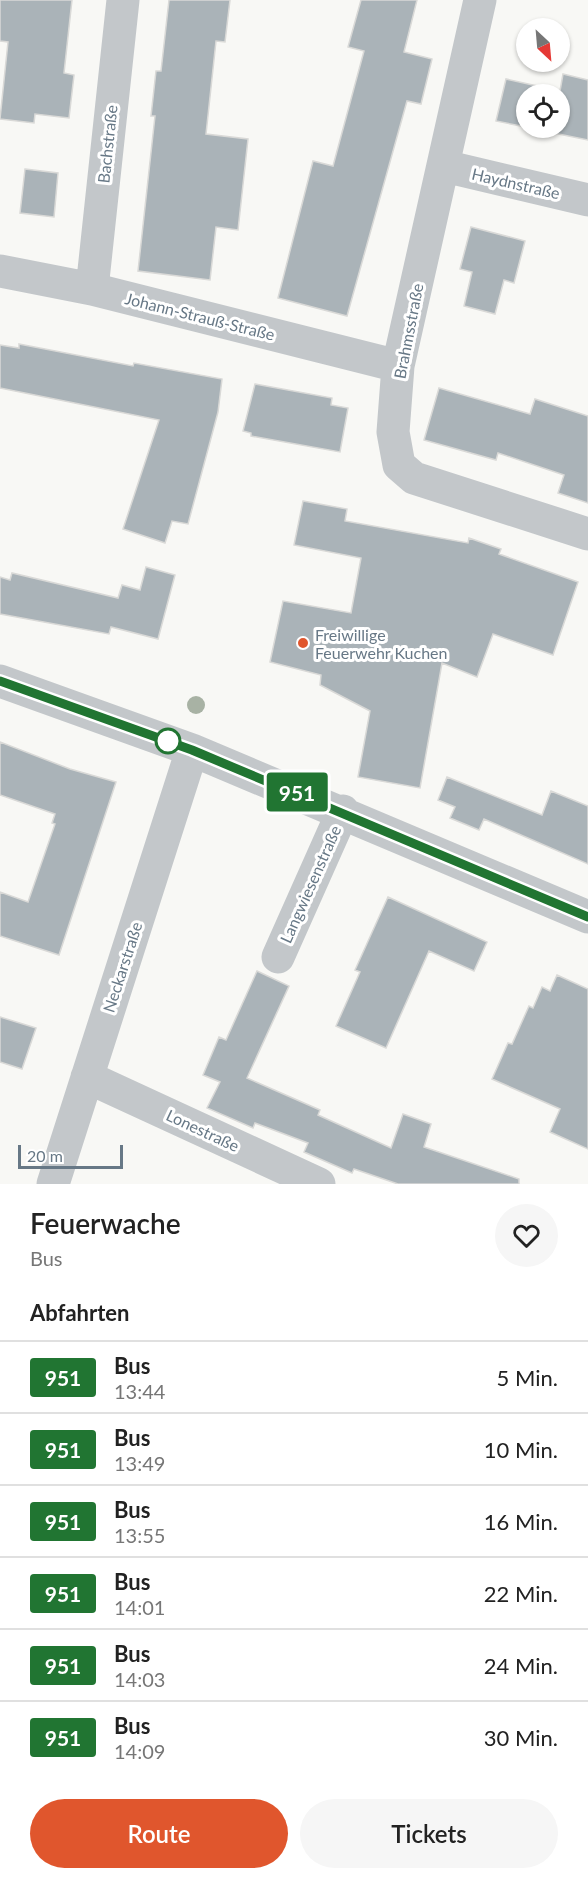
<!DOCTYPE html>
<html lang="de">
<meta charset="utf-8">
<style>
body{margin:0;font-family:Lato,sans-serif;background:#f6f6f6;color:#222;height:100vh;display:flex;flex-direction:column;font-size:22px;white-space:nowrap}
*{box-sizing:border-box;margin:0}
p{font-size:20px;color:#767676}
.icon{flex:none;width:33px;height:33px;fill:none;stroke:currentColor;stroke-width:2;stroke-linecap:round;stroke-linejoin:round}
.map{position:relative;height:1184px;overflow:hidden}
.drawer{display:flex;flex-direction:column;background:#fff;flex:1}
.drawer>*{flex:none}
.badge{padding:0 12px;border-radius:4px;font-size:21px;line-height:39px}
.needle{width:39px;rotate:154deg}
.buttons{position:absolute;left:516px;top:18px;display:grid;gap:12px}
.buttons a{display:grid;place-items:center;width:54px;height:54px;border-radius:50%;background:#fff;box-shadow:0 2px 4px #0004;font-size:30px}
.scale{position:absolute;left:18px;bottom:15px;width:105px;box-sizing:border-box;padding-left:6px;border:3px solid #677886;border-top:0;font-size:16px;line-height:21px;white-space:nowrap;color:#677886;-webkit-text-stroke:4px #fff;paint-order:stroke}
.map>.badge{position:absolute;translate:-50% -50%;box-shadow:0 0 0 3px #fff}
h2{padding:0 30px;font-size:22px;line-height:54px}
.round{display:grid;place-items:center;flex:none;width:63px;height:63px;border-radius:32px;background:#f6f6f6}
.summary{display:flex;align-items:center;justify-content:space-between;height:102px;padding:0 30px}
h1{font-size:28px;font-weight:600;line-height:45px}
.primary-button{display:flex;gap:12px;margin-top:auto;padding:12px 30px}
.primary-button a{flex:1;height:69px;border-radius:36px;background:#e0562d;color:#fff;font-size:24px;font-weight:600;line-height:69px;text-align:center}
.primary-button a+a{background:#f6f6f6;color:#222}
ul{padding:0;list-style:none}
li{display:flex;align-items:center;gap:18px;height:72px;padding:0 30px;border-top:2px solid #e0e0e0}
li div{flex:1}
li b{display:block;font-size:22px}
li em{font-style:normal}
li .badge{min-width:66px;font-weight:700;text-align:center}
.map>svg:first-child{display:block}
.building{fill:#aab3b8;stroke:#d9d9d7;stroke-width:1.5}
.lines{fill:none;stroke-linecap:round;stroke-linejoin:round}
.minor{stroke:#c3c7ca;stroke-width:33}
.tree{fill:#a8b2a4}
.line-casing{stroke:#fff;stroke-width:14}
.line{stroke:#217532;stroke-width:9}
.poi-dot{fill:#e0562d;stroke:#fff;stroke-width:2}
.stop-dot{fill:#fff;stroke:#217532;stroke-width:3}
.labels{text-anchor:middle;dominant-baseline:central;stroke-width:6;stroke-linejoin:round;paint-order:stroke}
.street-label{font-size:16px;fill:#677886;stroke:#fff}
.poi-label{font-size:16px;fill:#677886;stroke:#fff;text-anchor:start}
</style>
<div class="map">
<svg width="588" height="1184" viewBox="0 0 588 1184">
<rect width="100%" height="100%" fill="#f8f8f5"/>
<!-- building -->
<path class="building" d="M 0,0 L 72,0 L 64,73 L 74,75 L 69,118 L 35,114 L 34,123 L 0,119 L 8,42 L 0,41 Z
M 169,0 L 230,0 L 225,42 L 216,41 L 206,134 L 248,139 L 238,230 L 216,227 L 210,280 L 138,271 L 155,116 L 151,116 L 156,71 L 161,71 Z
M 361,0 L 417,0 L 404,52 L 432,59 L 421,104 L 407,101 L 347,316 L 278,298 L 313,161 L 333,166 L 364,51 L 348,47 Z
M 563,74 L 588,80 L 588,140 L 529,128 L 560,128 L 560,94 L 526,94 L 526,127 L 496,121 L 506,79 L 560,91 Z
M 25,169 L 58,173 L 54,217 L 20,213 Z
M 471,227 L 525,241 L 514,283 L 504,280 L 495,314 L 464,306 L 472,272 L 460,269 Z
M 19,344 L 133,366 L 134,363 L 222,379 L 218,412 L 188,524 L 172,521 L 165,543 L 123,529 L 159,420 L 0,388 L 0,345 L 19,348 Z
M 255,384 L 332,398 L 331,405 L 348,408 L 340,452 L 251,436 L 251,433 L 243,431 Z
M 439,388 L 530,414 L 535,399 L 588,416 L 588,503 L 558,493 L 564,475 L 498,453 L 496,460 L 424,440 Z
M 303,501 L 347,509 L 345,521 L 468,543 L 469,538 L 501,549 L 499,554 L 578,582 L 553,655 L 493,634 L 477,677 L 442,663 L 420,788 L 358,777 L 370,711 L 320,685 L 321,675 L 270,662 L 283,601 L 351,613 L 361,558 L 294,545 Z
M 146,567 L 175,575 L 158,639 L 111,627 L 109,634 L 0,614 L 0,577 L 10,580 L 12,573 L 118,598 L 122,585 L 140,590 Z
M 0,742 L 70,769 L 116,782 L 59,955 L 0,936 L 0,892 L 28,902 L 55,824 L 52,823 L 55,814 L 0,795 Z
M 447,777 L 542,815 L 551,791 L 588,806 L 588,864 L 484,819 L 479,830 L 450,818 L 455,807 L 438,800 Z
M 388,897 L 487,942 L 474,971 L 429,951 L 386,1048 L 336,1026 L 360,972 L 355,970 Z
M 257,971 L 289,986 L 247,1078 L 320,1110 L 318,1115 L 391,1148 L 403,1114 L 431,1124 L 424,1147 L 519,1179 L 519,1184 L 398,1184 L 354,1169 L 352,1173 L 304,1152 L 308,1143 L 255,1123 L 253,1128 L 207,1108 L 220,1082 L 203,1075 L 219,1037 L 226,1040 Z
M 557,975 L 588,989 L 588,1149 L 550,1132 L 560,1109 L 492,1079 L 508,1043 L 512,1044 L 529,1006 L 533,1008 L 542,987 L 550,991 Z
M 0,1017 L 36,1028 L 22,1069 L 0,1062 Z"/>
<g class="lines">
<!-- minor -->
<path class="minor" d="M 480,0 L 398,366 L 393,432 L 399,465 L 414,478 L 588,534
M 444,166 L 588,200
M 0,271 L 92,289 L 398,366
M 92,289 L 123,0
M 0,681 L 192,750 L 588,917
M 278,957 L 343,811
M 87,1077 L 319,1184
M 53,1184 L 192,750"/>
</g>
<!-- trees -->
<circle class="tree" cx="196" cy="705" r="9"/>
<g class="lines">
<!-- line casing -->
<g class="line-casing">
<path id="line" d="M 0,681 L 192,750 L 588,917"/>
</g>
<!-- line -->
<use href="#line" class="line"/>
</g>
<!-- markers -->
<circle class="poi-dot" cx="303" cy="643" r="6"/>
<circle class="stop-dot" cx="168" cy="741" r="12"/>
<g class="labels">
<!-- street labels -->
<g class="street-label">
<text transform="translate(107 144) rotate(-84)">Bachstraße</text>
<text transform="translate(516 183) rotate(13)">Haydnstraße</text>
<text transform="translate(200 316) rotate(14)">Johann-Strauß-Straße</text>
<text transform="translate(408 331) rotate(-79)">Brahmsstraße</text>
<text transform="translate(310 884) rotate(-66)">Langwiesenstraße</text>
<text transform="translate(122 967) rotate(-72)">Neckarstraße</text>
<text transform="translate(203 1130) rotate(25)">Lonestraße</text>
</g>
<!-- poi labels -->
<g class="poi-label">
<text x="315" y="634">Freiwillige<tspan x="315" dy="18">Feuerwehr Kuchen</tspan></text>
</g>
</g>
</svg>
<div class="buttons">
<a><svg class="needle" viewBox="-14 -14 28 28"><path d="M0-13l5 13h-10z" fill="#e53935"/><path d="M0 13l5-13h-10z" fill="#767676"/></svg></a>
<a><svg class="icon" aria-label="locate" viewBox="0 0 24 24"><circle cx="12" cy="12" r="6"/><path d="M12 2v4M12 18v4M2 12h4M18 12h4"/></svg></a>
</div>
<div class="scale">20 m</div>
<b class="badge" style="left:297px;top:792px;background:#217532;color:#fff">951</b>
</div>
<section class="drawer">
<div class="summary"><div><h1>Feuerwache</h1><p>Bus</p></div><a class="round"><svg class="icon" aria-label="heart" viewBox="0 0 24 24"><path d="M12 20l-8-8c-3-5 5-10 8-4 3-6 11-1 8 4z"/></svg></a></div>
<h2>Abfahrten</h2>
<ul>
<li><span class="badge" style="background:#217532;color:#fff">951</span><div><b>Bus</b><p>13:44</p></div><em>5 Min.</em></li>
<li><span class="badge" style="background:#217532;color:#fff">951</span><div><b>Bus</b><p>13:49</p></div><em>10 Min.</em></li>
<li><span class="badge" style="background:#217532;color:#fff">951</span><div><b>Bus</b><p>13:55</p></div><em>16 Min.</em></li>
<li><span class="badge" style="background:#217532;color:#fff">951</span><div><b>Bus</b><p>14:01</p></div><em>22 Min.</em></li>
<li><span class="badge" style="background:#217532;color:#fff">951</span><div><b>Bus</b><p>14:03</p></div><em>24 Min.</em></li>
<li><span class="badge" style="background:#217532;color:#fff">951</span><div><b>Bus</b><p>14:09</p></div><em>30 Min.</em></li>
</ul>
<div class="primary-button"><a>Route</a><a>Tickets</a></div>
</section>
